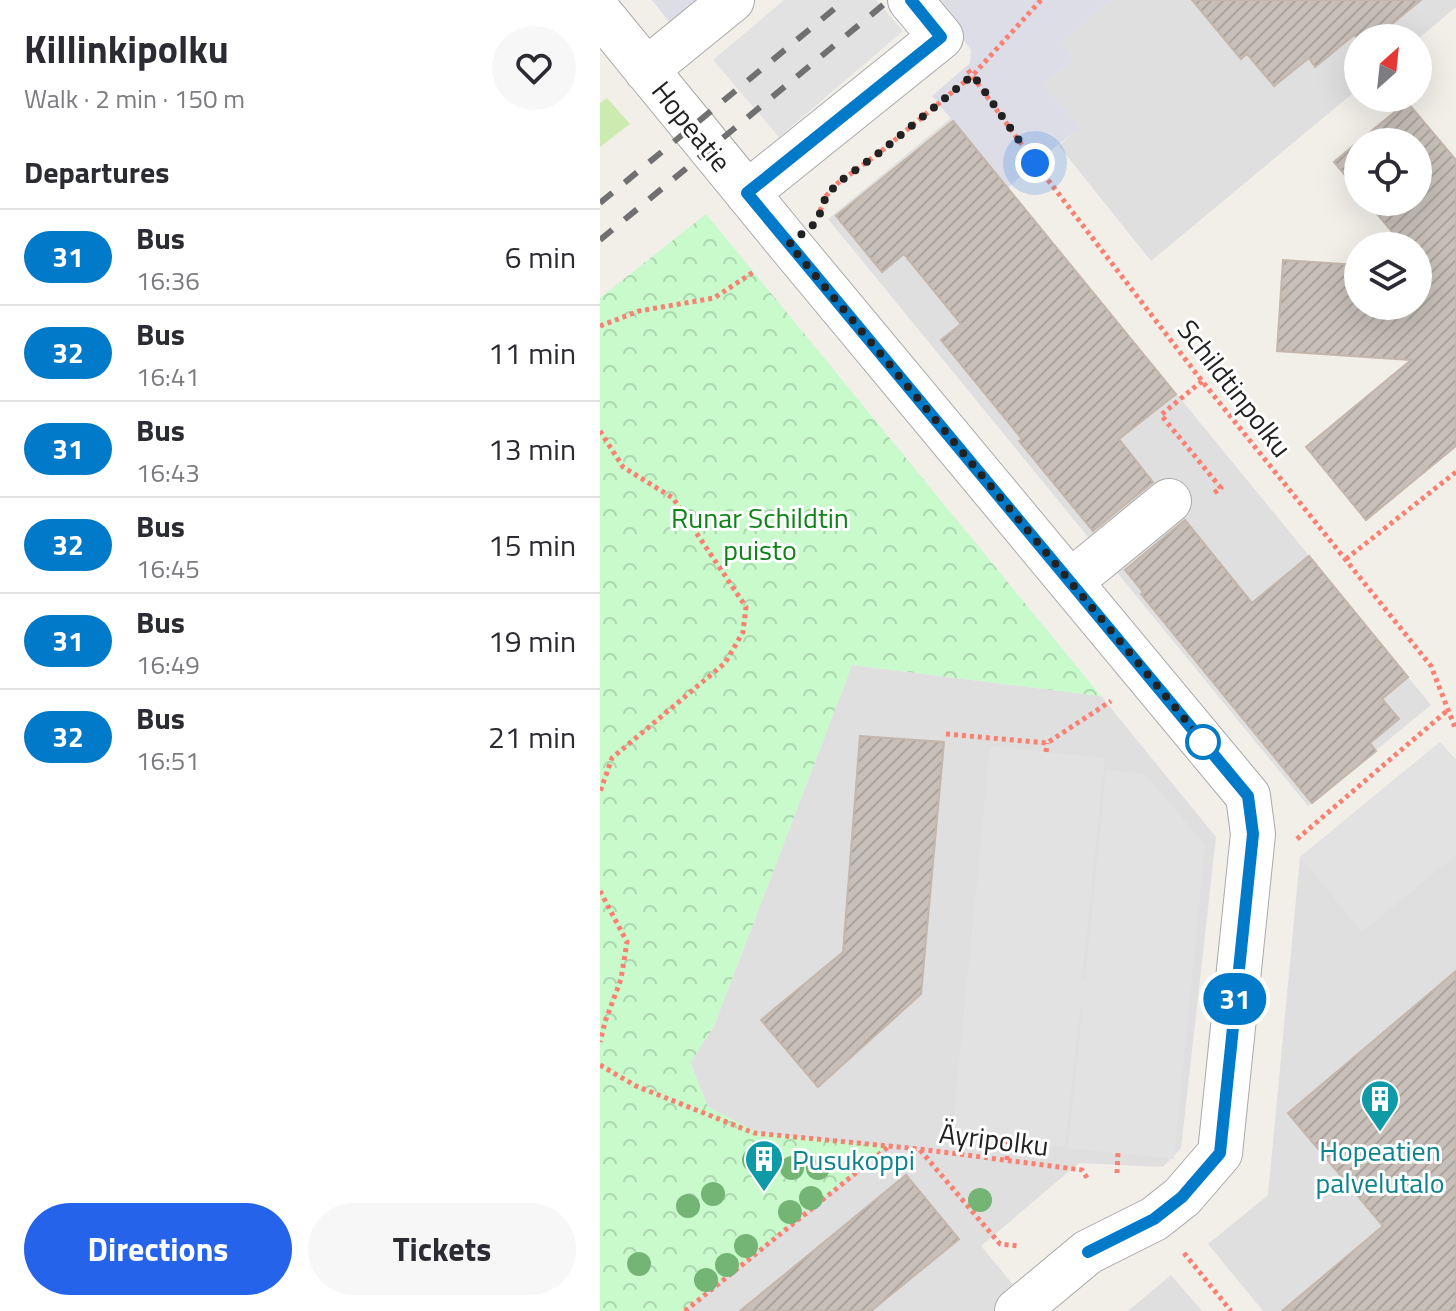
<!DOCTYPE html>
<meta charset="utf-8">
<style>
body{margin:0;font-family:"Titillium Web",sans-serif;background:#f7f7f7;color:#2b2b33;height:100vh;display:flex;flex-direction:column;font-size:30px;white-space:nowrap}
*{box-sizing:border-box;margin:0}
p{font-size:26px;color:#7c7c81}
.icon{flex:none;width:44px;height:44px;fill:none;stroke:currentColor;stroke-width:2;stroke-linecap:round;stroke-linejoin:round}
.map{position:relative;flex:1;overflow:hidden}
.panel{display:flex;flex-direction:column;background:#fff;width:600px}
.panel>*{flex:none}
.badge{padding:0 16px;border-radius:26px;font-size:28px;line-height:52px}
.needle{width:52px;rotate:27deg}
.buttons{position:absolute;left:744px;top:24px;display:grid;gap:16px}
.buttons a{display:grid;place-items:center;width:88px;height:88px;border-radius:50%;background:#fff;box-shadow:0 8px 32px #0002;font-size:40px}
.you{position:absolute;width:40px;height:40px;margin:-20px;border:6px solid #fff;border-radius:50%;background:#1a73e8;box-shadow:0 0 0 12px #1a73e833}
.map>.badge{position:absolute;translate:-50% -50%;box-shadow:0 0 0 4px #fff}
h2{padding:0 24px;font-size:30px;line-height:72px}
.round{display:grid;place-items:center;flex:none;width:84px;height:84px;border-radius:42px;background:#f7f7f7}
.head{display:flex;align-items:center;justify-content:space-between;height:136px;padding:0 24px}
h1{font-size:38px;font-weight:700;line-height:60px}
.primary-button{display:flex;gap:16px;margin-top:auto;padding:16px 24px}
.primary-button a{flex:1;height:92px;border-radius:48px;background:#2563eb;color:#fff;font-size:32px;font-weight:700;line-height:92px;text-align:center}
.primary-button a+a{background:#f7f7f7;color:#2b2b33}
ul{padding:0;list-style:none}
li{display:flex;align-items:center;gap:24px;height:96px;padding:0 24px;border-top:2px solid #e1e1e2}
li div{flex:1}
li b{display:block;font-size:30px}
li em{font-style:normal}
li .badge{min-width:88px;font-weight:700;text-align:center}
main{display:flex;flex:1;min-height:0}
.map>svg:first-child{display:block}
.residential{fill:#e0dfdf}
.grass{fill:#cdebb0}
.park{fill:url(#park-crowns)}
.parking{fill:#e2e2e2}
.plaza{fill:#dddde8}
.building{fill:url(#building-hatch);stroke:#c4b6ab;stroke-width:2}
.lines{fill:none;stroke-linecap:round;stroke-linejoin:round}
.minor-casing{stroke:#a9a9a9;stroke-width:46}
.path{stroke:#fa8072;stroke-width:5;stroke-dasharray:4 4;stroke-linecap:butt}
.minor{stroke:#fff;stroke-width:44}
.rail{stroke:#707070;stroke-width:6;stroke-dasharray:16 16;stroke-linecap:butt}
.tree{fill:#74b475}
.line-casing{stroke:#fff;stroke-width:18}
.line{stroke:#007ac9;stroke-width:12}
.walk{stroke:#222;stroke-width:8;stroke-dasharray:0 14.4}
.stop-dot{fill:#fff;stroke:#007ac9;stroke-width:4}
.labels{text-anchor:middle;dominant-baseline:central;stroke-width:6;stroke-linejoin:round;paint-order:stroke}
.street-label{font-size:28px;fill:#222;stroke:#fff}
.park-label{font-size:28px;fill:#0c8416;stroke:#fff}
.culture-label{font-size:28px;fill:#0d838f;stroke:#fff}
</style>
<main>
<section class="panel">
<div class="head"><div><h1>Killinkipolku</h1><p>Walk · 2 min · 150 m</p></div><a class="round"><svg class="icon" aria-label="heart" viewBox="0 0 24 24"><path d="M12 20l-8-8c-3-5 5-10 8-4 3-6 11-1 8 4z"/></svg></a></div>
<h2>Departures</h2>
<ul>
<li><span class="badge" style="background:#007ac9;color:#fff">31</span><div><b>Bus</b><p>16:36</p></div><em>6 min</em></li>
<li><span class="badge" style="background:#007ac9;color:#fff">32</span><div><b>Bus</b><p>16:41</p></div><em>11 min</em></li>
<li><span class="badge" style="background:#007ac9;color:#fff">31</span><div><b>Bus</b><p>16:43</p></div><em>13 min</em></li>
<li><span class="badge" style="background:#007ac9;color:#fff">32</span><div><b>Bus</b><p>16:45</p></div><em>15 min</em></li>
<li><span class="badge" style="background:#007ac9;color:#fff">31</span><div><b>Bus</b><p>16:49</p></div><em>19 min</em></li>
<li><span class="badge" style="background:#007ac9;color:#fff">32</span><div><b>Bus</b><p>16:51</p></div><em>21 min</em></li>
</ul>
<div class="primary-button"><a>Directions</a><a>Tickets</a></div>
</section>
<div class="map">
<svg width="856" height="1311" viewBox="0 0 856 1311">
<defs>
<pattern id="park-crowns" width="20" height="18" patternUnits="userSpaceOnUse" patternTransform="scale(2)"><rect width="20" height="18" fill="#c8facc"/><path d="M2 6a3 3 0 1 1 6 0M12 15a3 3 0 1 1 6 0" fill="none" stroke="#acd6af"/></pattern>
<pattern id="building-hatch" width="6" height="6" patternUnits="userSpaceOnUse" patternTransform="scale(2)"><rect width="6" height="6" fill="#c7bfb8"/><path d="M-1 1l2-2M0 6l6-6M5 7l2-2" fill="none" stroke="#aba49e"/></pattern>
</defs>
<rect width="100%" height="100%" fill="#f2efe9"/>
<!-- residential -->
<path class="residential" d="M 511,0 L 856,0 L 856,7 L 818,39 L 758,38 L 758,89 L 551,261 L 459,146 L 479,128 L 443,86 L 474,59 L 460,43 Z
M 351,118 L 831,705 L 708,806 L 228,219 Z
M 252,665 L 501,696 L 616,837 L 581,1148 L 563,1167 L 479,1163 L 381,1246 L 435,1311 L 0,1311 L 158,1133 L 108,1107 L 90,1062 L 114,1026 Z
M 840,742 L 856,760 L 856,1311 L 663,1311 L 608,1244 L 668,1195 L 700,857 Z
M 571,1275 L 602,1311 L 528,1311 Z"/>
<!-- grass -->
<path class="grass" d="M 7,98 L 30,124 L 0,147 L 0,103 Z"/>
<!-- park -->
<path class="park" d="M 106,214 L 501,696 L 252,665 L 114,1026 L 90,1063 L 108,1107 L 159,1133 L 288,1146 L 83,1311 L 0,1311 L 0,298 Z"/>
<!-- parking -->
<path class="parking" d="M 184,0 L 276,0 L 303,31 L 179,137 L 113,60 Z
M 840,742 L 856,760 L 856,855 L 762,932 L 700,857 Z
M 390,746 L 505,758 L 482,980 L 485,979 L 506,770 L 545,774 L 605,845 L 574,1159 L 468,1148 L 482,1011 L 480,1010 L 465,1147 L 352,1136 Z"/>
<!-- plaza -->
<path class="plaza" d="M 52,0 L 99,0 L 70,23 Z
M 333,0 L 511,0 L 461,43 L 474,59 L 444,85 L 480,128 L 435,163 L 408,188 L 332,96 L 370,63 L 371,50 Z"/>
<!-- building -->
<path class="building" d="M 592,0 L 821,0 L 775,38 L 758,39 L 754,35 L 715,67 L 709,58 L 674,86 L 647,54 L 641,59 Z
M 807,102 L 856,160 L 856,446 L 766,520 L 706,447 L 811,360 L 677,351 L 683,260 L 758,265 L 758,306 L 818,306 L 818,270 L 824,270 L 818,263 L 818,246 L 804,246 L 767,202 L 818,202 L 818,142 L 758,142 Z
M 353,121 L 576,394 L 519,439 L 553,482 L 493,531 L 419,441 L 422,439 L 341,340 L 361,324 L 304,254 L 282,272 L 236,216 Z
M 758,142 L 758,191 L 734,162 Z
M 585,520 L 652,603 L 709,556 L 808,677 L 782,699 L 799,719 L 770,743 L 776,751 L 712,803 L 541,594 L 543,592 L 525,570 Z
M 260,736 L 344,742 L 321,994 L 218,1087 L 161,1020 L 243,952 Z
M 856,971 L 856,1311 L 682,1311 L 783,1226 L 688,1113 Z
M 306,1175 L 359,1239 L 271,1311 L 140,1311 Z"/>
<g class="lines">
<!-- minor casing -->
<g class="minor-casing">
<path id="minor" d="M 0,13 L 189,244 L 648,796 L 653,834 L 620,1153 L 582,1197 L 554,1219 L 488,1252 L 417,1311
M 46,70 L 132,0
M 147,193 L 341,37 L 310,0
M 470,582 L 569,501"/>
</g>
<!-- path -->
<path class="path" d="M 368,70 L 435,163 L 602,381 L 831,666 L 856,730
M 220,211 L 226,196 L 238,183 L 279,153 L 373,75 L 441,0
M 0,326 L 39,311 L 114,298 L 155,271
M 602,381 L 561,415 L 621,488 L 611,495
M 0,431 L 23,467 L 73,498 L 146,607 L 143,632 L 125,663 L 12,758 L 0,792
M 746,559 L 856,472
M 346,734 L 447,743 L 511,701
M 446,752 L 447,743
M 697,839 L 848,710
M 0,891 L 27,942 L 21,979 L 5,1022 L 0,1042
M 0,1065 L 36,1086 L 154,1133 L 319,1149 L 482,1170 L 489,1181
M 320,1150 L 400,1244 L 418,1246
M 407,1160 L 408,1141
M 517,1173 L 518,1153
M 584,1253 L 631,1311
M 85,1311 L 288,1147"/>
<!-- minor -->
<use href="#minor" class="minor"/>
<!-- rail -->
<path class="rail" d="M 0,203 L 245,0
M 0,240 L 289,0"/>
</g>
<!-- trees -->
<g class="tree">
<circle cx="154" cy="1160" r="12"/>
<circle cx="192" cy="1168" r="12"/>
<circle cx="218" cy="1168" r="12"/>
<circle cx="113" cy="1194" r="12"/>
<circle cx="211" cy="1198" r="12"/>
<circle cx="380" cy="1200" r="12"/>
<circle cx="88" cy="1206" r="12"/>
<circle cx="190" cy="1212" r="12"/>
<circle cx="146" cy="1246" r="12"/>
<circle cx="39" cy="1264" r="12"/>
<circle cx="127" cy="1265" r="12"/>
<circle cx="106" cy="1280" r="12"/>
</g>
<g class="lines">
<!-- line casing -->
<g class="line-casing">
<path id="line" d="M 311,0 L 341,37 L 147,193 L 648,796 L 653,834 L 620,1153 L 582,1197 L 554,1219 L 488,1252"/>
</g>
<!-- line -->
<use href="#line" class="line"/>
<!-- walk -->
<path class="walk" d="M 435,163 L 373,75 L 279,153 L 238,183 L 226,196 L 217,222 L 189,244 L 608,747 L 603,742"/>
</g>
<!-- icons -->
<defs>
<g id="building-pin" transform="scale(2)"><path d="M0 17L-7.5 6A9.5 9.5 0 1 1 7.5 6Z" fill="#0f9aa8" stroke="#fff"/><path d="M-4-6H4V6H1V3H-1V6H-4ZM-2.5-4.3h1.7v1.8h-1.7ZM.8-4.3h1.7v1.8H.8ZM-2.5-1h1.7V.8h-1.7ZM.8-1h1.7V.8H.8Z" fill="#fff"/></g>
</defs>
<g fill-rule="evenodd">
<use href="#building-pin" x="780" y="1099"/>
<use href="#building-pin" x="164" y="1159"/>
</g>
<!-- markers -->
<circle class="stop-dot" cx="603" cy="742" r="16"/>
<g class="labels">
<!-- street labels -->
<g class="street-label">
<text transform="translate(92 126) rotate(51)">Hopeatie</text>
<text transform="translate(635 388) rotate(52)">Schildtinpolku</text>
<text transform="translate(394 1139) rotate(7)">Äyripolku</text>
</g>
<!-- park labels -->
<g class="park-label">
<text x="160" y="517">Runar Schildtin<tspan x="160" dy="32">puisto</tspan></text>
</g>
<!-- culture labels -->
<g class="culture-label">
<text x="780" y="1150">Hopeatien<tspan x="780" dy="32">palvelutalo</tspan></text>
<text x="192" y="1159" text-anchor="start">Pusukoppi</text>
</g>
</g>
</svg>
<div class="buttons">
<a><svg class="needle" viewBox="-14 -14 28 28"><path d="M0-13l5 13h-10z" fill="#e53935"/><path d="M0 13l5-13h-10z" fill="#7c7c81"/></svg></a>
<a><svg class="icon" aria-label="locate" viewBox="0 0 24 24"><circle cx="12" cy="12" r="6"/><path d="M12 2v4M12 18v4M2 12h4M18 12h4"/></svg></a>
<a><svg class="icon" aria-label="layers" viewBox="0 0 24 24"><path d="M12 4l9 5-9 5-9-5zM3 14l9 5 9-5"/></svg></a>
</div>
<div class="you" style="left:435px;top:163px"></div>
<b class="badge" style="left:635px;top:999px;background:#007ac9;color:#fff">31</b>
</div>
</main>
